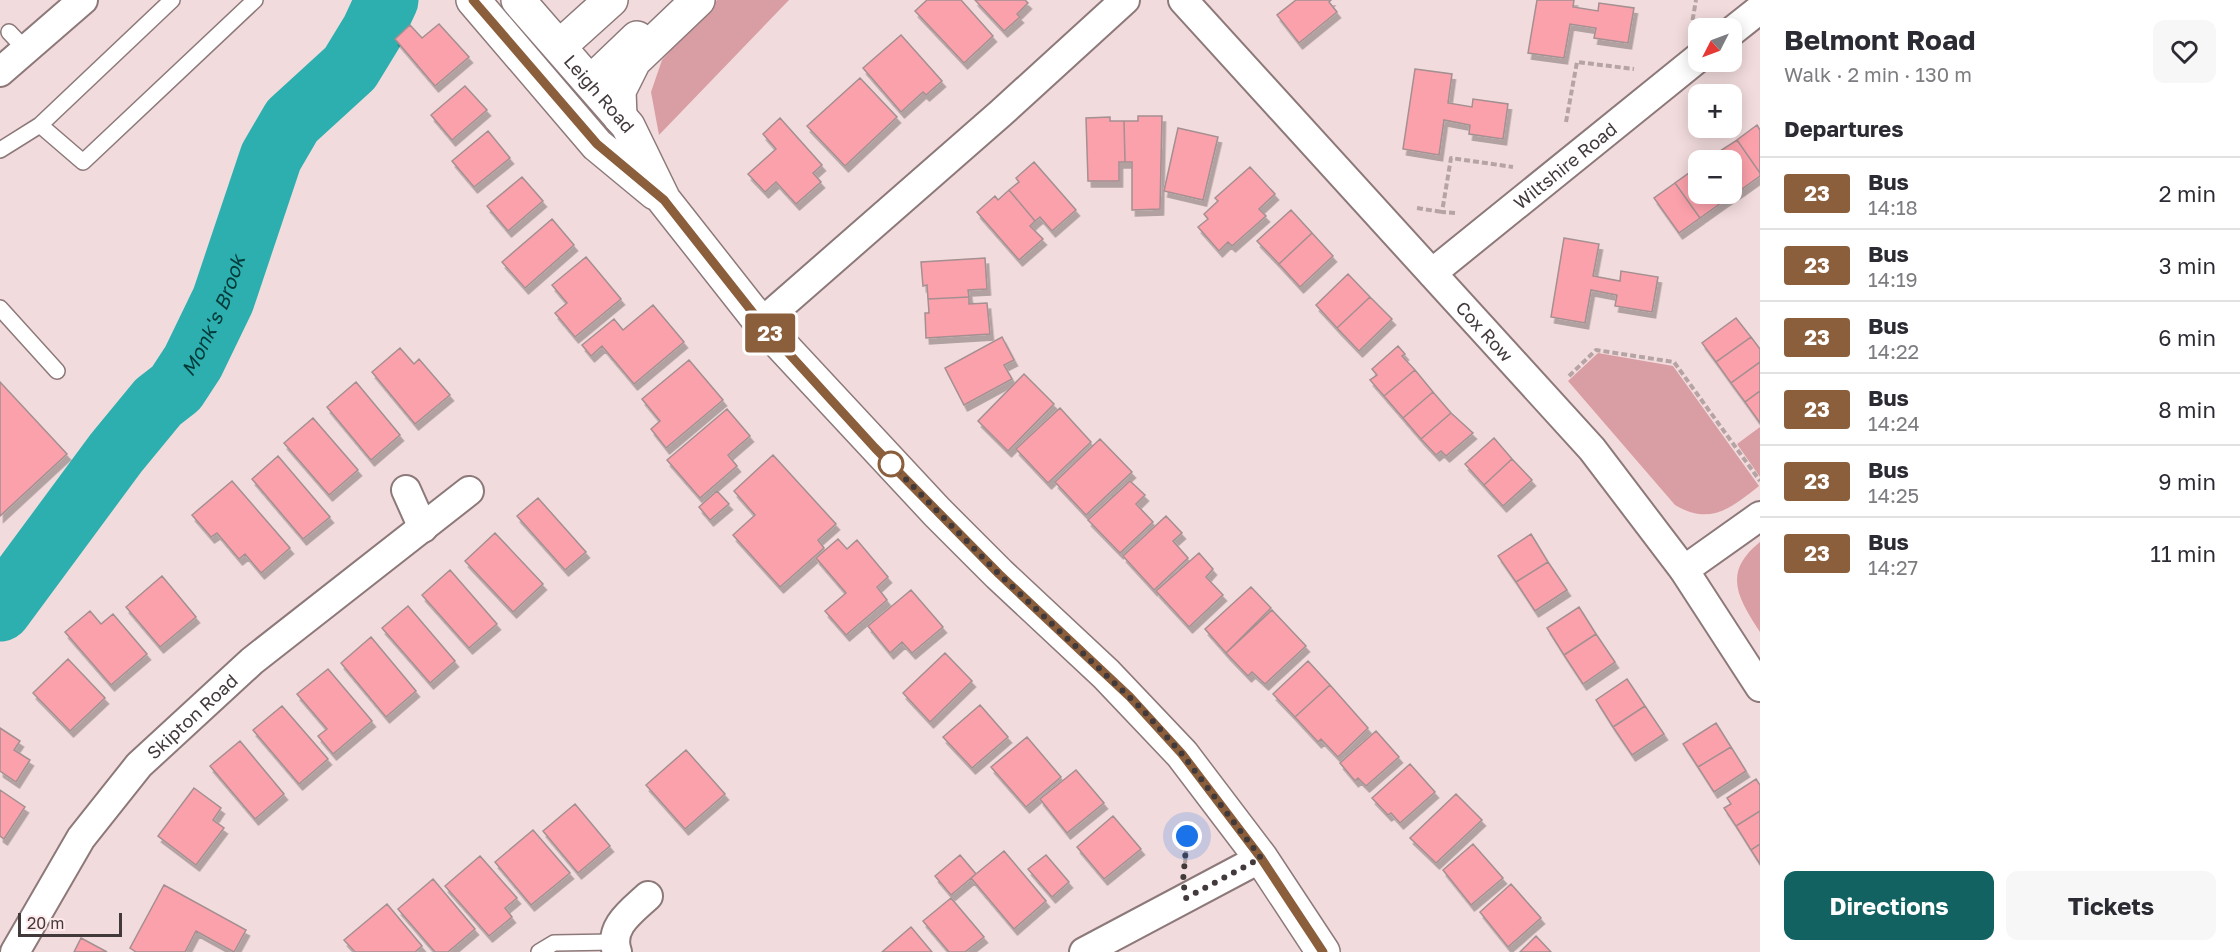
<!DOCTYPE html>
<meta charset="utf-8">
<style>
body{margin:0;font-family:"Golos Text",sans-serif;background:#f7f7f7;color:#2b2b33;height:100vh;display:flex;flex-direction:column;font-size:22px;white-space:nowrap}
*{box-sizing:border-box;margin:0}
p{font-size:20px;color:#7c7c81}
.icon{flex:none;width:33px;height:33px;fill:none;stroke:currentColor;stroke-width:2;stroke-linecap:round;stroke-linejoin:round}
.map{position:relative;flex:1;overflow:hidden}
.panel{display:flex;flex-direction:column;background:#fff;width:480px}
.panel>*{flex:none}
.badge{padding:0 12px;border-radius:4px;font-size:21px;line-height:39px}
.needle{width:39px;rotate:228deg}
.tools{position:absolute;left:1688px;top:18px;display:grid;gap:12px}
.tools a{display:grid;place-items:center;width:54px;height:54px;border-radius:12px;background:#fff;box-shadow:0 3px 15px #0003;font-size:30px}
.scale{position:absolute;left:18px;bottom:15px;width:104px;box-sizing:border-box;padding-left:6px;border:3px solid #42393a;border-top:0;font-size:16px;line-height:21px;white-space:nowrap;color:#42393a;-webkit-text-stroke:4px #ffe8ea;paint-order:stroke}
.you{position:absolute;width:30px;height:30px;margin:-15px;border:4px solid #fff;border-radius:50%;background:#1a73e8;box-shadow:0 0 0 9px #1a73e833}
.map>.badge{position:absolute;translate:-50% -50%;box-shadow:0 0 0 3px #fff}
h2{padding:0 24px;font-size:22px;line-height:54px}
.round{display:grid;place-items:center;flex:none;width:63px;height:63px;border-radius:12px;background:#f7f7f7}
.headline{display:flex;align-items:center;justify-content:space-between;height:102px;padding:0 24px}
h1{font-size:28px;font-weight:700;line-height:45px}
.action{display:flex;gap:12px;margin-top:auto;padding:12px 24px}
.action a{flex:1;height:69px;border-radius:12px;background:#126261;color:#fff;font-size:24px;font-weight:700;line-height:69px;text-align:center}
.action a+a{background:#f7f7f7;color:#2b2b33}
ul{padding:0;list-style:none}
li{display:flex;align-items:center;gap:18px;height:72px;padding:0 24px;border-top:2px solid #e1e1e2}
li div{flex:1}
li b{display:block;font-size:22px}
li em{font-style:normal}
li .badge{min-width:66px;font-weight:700;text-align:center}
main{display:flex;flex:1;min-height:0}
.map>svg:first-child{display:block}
.green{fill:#d99ea4}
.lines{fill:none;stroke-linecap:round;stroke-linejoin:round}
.river{stroke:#2cafae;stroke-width:63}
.building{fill:#fba1ab;stroke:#a48f91;stroke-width:1.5;filter:url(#shadow)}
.lane-casing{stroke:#8d797a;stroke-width:18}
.street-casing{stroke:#8d797a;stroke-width:32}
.primary-casing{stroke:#8d797a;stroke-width:36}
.highway-casing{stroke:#8d797a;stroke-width:36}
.path{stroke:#b6a4a5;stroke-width:4;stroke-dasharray:6 3;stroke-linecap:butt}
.lane{stroke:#fff;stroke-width:15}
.street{stroke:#fff;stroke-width:28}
.primary{stroke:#fff;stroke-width:33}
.highway{stroke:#fff;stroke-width:33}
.line-casing{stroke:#fff;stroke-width:14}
.line{stroke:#8b5e3c;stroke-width:9}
.walk{stroke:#42393a;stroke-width:6;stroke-dasharray:0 10.8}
.stop-dot{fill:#fff;stroke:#8b5e3c;stroke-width:3}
.labels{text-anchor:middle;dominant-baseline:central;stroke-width:4.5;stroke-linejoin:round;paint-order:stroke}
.street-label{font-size:18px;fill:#42393a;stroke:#ffe8ea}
.water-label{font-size:20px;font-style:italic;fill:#003b3a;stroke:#ffe8ea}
</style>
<main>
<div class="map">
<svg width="1760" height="952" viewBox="0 0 1760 952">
<defs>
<filter id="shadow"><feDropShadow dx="3.5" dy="6" stdDeviation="0" flood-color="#0004"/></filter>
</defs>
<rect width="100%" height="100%" fill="#f2dbdc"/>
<!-- green -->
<path class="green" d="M 717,0 L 789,0 L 659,135 L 651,92 L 662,60 Z
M 1598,353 L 1673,366 L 1759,486 C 1731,508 1710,526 1675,505 L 1568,381 Z
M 1760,427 L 1760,477 L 1737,444 Z
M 1760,542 L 1760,632 C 1739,599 1721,573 1760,542 Z"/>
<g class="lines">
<!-- river -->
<path class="river" id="s1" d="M 0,610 L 116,453 L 158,402 L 176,388 L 193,362 L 223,300 L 271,157 L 292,121 L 350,68 L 372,32 L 387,0"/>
</g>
<!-- building -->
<path class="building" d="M 927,0 L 961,0 L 993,36 L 964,63 L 915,11 Z
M 975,0 L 1025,0 L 1028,3 L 1017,14 L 1020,17 L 1004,31 Z
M 1296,0 L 1331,0 L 1329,2 L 1337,12 L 1299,43 L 1277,15 Z
M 1537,0 L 1574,0 L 1573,7 L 1598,11 L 1599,3 L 1634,8 L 1628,43 L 1594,38 L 1596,28 L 1570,24 L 1564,58 L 1528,53 Z
M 439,24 L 469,57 L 435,86 L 395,39 L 410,25 L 422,38 Z
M 901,35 L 942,81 L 926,95 L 923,92 L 901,112 L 863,68 Z
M 1415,69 L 1452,74 L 1448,103 L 1472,107 L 1473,99 L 1508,104 L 1503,139 L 1469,134 L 1470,125 L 1444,120 L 1439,155 L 1403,149 Z
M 860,78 L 897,117 L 845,166 L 807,126 Z
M 465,86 L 487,110 L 452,140 L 431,115 Z
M 1138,116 L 1162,116 L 1160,209 L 1132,210 L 1132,162 L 1125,162 L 1124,121 L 1138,121 Z
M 1110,117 L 1110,121 L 1124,121 L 1125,162 L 1119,162 L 1119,181 L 1088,181 L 1086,118 Z
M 780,118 L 822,165 L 813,173 L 821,182 L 796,204 L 776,182 L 765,192 L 748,174 L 776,149 L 763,134 Z
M 1757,125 L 1760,130 L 1760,173 L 1737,140 Z
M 1178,128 L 1218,137 L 1203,200 L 1164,191 Z
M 488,131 L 510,158 L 474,187 L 452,161 Z
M 1737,140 L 1760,173 L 1760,176 L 1742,189 L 1731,173 L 1731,160 L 1722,160 L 1717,153 Z
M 1717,153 L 1722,160 L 1707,160 Z
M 1034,162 L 1076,210 L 1052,231 L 1040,217 L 1035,221 L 1009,190 L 1019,182 L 1016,178 Z
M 1250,167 L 1275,194 L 1259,209 L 1266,216 L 1232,246 L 1228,242 L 1219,251 L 1198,227 L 1208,219 L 1204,214 L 1218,201 L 1215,198 Z
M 1696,168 L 1698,194 L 1714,194 L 1721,203 L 1700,218 L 1675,183 Z
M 1731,173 L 1742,189 L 1721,203 L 1714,194 L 1731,194 Z
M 522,177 L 543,201 L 508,231 L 487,206 Z
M 1675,183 L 1700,218 L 1679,233 L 1654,198 Z
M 1009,190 L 1035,221 L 1030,226 L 1043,239 L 1019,260 L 977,212 L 995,196 L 998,200 Z
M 1291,210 L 1312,233 L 1279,264 L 1257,241 Z
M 552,219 L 574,245 L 525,288 L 502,262 Z
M 1312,233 L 1333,256 L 1300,287 L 1279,264 Z
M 1564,238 L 1599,244 L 1593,276 L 1620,281 L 1621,271 L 1658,277 L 1652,312 L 1615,306 L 1617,295 L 1591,290 L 1585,323 L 1551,317 Z
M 586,257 L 621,299 L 575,337 L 555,313 L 567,303 L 552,285 Z
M 985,258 L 987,289 L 968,290 L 969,297 L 928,299 L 927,285 L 923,286 L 921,262 Z
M 1348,274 L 1370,297 L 1337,328 L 1316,305 Z
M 969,297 L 969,304 L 987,303 L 990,334 L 926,338 L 925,313 L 929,313 L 928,299 Z
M 1370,297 L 1392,319 L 1359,351 L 1337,328 Z
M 653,305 L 684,342 L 634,384 L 602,346 L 591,356 L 582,345 L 614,319 L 623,330 Z
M 1736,318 L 1751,337 L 1716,362 L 1702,343 Z
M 1002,337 L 1014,360 L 1004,365 L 1012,379 L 964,405 L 945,368 Z
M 1751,337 L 1760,349 L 1760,362 L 1731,383 L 1716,362 Z
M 1398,346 L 1405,354 L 1402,356 L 1415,370 L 1384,396 L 1370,380 L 1377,375 L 1372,369 Z
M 400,348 L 414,364 L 419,359 L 450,395 L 415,424 L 372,372 Z
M 689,360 L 723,400 L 666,448 L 651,429 L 660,421 L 642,399 Z
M 1760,362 L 1760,391 L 1745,402 L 1731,383 Z
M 1415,370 L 1433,392 L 1403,418 L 1384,396 Z
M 1024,374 L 1054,404 L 1008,451 L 978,421 Z
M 0,382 L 67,454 L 0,516 Z
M 356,382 L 400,435 L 371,460 L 327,407 Z
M 1760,391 L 1760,423 L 1745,402 Z
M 1433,392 L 1451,413 L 1421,439 L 1403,418 Z
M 1060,408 L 1091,442 L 1048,483 L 1016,449 Z
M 727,409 L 750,436 L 728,455 L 737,466 L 700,498 L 667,460 Z
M 1451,413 L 1473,433 L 1446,456 L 1441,451 L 1436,455 L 1421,439 Z
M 313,418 L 358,470 L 329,495 L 284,443 Z
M 1494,438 L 1512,459 L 1484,485 L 1465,464 Z
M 1100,439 L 1132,472 L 1086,515 L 1055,482 Z
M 773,455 L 836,524 L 818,540 L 824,548 L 780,587 L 733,535 L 755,515 L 734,491 Z
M 278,456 L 330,517 L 303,539 L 252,479 Z
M 1512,459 L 1532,480 L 1503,506 L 1484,485 Z
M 232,481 L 290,548 L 261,573 L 245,554 L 239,559 L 217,533 L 211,537 L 192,515 Z
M 1130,481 L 1145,495 L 1136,504 L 1153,522 L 1120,553 L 1088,520 Z
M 717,491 L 729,504 L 710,520 L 699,507 Z
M 538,498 L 586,552 L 565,570 L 517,516 Z
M 1166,516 L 1182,533 L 1173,541 L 1188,558 L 1154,590 L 1123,556 Z
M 495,533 L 543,584 L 513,612 L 465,561 Z
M 1531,534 L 1548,562 L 1516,582 L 1498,556 Z
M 838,539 L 847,549 L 857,540 L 888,577 L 877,587 L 887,600 L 846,635 L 825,611 L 846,593 L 816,558 Z
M 1199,553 L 1213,569 L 1206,577 L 1223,595 L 1189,627 L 1156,591 Z
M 1548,562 L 1567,590 L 1535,611 L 1516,582 Z
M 450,570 L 497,624 L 469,648 L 422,595 Z
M 162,576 L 196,617 L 160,647 L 126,607 Z
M 1251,587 L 1271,608 L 1226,653 L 1205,629 Z
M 911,590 L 943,627 L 912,653 L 902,642 L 890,653 L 868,626 Z
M 408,606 L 455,661 L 430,683 L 382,628 Z
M 1579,607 L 1596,634 L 1564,655 L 1547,628 Z
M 1272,610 L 1306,646 L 1265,684 L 1252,672 L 1248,676 L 1226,653 Z
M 90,611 L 101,624 L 113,614 L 147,654 L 111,685 L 65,632 Z
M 1596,634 L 1615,662 L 1583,684 L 1564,655 Z
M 371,637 L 416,691 L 386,717 L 341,663 Z
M 945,653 L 972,681 L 930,722 L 903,693 Z
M 68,659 L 105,698 L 70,731 L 33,693 Z
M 1308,661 L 1330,685 L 1295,717 L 1273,694 Z
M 328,669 L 372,721 L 333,754 L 318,736 L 327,729 L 297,694 Z
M 1627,679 L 1645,706 L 1613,727 L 1596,700 Z
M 1330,685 L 1368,728 L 1338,757 L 1321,739 L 1318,742 L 1295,717 Z
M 980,705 L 1008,737 L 972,768 L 943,737 Z
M 282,706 L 328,759 L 299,784 L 253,730 Z
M 1645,706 L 1664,734 L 1632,755 L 1613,727 Z
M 1716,723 L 1731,747 L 1698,767 L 1683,744 Z
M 0,728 L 20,741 L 14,750 L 30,760 L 16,782 L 0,771 Z
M 1376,731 L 1399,757 L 1366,786 L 1358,778 L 1355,781 L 1340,763 Z
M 1027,737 L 1061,777 L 1026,807 L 991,767 Z
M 240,741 L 284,794 L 255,819 L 210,766 Z
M 1731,747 L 1746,771 L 1714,792 L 1698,767 Z
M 686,750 L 725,794 L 685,829 L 646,785 Z
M 1410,764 L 1435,792 L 1400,823 L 1391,813 L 1388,815 L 1372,798 Z
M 1076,770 L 1104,803 L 1067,833 L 1040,799 Z
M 1756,779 L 1760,785 L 1760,811 L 1736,826 L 1724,808 L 1731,804 L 1727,798 Z
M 194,788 L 221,808 L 213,820 L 224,828 L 196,865 L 158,836 Z
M 0,790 L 25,807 L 4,839 L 0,836 Z
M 1456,794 L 1482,820 L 1436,863 L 1410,838 Z
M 575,804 L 610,846 L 578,873 L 543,831 Z
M 1760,811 L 1760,844 L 1751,850 L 1736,826 Z
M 1113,816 L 1141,849 L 1104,879 L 1077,847 Z
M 533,830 L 570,873 L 531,905 L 495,862 Z
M 1473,844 L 1503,878 L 1471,905 L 1443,870 Z
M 1760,844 L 1760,864 L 1751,850 Z
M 1004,851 L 1046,901 L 1014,929 L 971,878 Z
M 960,855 L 976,874 L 951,895 L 935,876 Z
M 1046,855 L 1069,882 L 1052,897 L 1028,869 Z
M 480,856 L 517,898 L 505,908 L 512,917 L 489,936 L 445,886 Z
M 433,879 L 475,929 L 448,952 L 435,952 L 398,909 Z
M 1511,884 L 1541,918 L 1508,947 L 1480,912 Z
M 164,885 L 246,930 L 234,952 L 196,931 L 185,952 L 136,952 L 130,948 Z
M 951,898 L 984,937 L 965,952 L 949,952 L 923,921 Z
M 387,904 L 422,946 L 415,952 L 355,952 L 344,940 Z
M 911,927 L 932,952 L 882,952 Z
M 1536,936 L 1551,952 L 1520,952 Z
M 81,938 L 107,952 L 74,952 Z"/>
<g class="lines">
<!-- lane casing -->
<g class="lane-casing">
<path id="lane" d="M 9,32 L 26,50
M 40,125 L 83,162 L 255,0
M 0,150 L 40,125 L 172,0
M 0,308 L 57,371
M 539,952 L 554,943 L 613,942"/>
</g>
<!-- street casing -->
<g class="street-casing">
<g id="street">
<path id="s2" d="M 1183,0 L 1592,449 L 1684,570 L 1760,687"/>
<path d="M 1731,32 L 1760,9"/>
<path d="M 0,72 L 83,0"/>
<path id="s3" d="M 1432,273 L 1698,58"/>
<path d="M 761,323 L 1001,113 L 1125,0"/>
<path d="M 406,490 L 423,528"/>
<path d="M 1684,570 L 1760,516"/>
<path id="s4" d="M 15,952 L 81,838 L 139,765 L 252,661 L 469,491"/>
<path d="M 617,952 C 608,927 632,911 648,896"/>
<path d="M 1084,952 L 1261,858"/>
</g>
</g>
<!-- primary casing -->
<g class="primary-casing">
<g id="primary">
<path d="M 473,0 L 597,145 L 655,193"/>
<path id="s5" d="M 518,0 L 628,126 L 664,200 L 761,323 L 937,512 L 999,574 L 1106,674 L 1182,754 L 1261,858 L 1323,952"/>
</g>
</g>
<!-- highway casing -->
<g class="highway-casing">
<path id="highway" d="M 560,46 L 611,0
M 591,82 L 637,38
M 620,117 L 619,91 L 634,61 L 698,0"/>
</g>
<!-- path -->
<path class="path" d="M 1691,29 L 1696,0
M 1566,122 L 1577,62 L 1634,69
M 1417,208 L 1442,212
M 1455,213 L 1442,212 L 1451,158 L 1513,167
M 1569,376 L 1596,350 L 1674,362 L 1760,481
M 1185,863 L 1189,820"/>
<!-- lane -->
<use href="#lane" class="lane"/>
<!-- street -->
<use href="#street" class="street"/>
<!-- primary -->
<use href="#primary" class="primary"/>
<!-- highway -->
<use href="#highway" class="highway"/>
</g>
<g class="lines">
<!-- line casing -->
<g class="line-casing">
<path id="line" d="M 473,0 L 597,144 L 664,200 L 761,323 L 875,448 L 999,574 L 1130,697 L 1182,754 L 1261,858 L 1323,952"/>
</g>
<!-- line -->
<use href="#line" class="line"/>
<!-- walk -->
<path class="walk" d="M 891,464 L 999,574 L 1142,709 L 1182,754 L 1261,858 L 1186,898 L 1183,881 L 1187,836"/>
</g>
<!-- markers -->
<circle class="stop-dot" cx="891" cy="464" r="12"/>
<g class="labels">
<!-- street labels -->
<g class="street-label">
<text stroke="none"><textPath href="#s5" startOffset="124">Leigh Road</textPath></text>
<text stroke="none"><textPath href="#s3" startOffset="171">Wiltshire Road</textPath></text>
<text stroke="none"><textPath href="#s2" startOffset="448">Cox Row</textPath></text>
<text stroke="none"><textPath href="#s4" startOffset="297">Skipton Road</textPath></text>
</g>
<!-- water labels -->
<g class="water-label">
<text stroke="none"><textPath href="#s1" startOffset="366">Monk's Brook</textPath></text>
</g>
</g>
</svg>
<div class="tools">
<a><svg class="needle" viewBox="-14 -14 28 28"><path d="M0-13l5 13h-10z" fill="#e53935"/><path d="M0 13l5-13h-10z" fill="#7c7c81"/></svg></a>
<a>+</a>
<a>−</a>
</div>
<div class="scale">20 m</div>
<div class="you" style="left:1187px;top:836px"></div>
<b class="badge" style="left:770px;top:333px;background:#8b5e3c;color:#fff">23</b>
</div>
<section class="panel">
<div class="headline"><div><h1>Belmont Road</h1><p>Walk · 2 min · 130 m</p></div><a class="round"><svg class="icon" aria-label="heart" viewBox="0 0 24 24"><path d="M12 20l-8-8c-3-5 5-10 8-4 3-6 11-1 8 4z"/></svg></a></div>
<h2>Departures</h2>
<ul>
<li><span class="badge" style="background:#8b5e3c;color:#fff">23</span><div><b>Bus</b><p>14:18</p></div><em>2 min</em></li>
<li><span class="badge" style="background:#8b5e3c;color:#fff">23</span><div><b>Bus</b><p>14:19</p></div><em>3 min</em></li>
<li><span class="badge" style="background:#8b5e3c;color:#fff">23</span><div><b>Bus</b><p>14:22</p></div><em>6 min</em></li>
<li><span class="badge" style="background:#8b5e3c;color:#fff">23</span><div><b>Bus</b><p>14:24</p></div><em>8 min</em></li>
<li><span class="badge" style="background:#8b5e3c;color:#fff">23</span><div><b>Bus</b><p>14:25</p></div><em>9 min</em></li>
<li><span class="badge" style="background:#8b5e3c;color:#fff">23</span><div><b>Bus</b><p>14:27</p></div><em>11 min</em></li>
</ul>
<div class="action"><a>Directions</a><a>Tickets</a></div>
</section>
</main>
